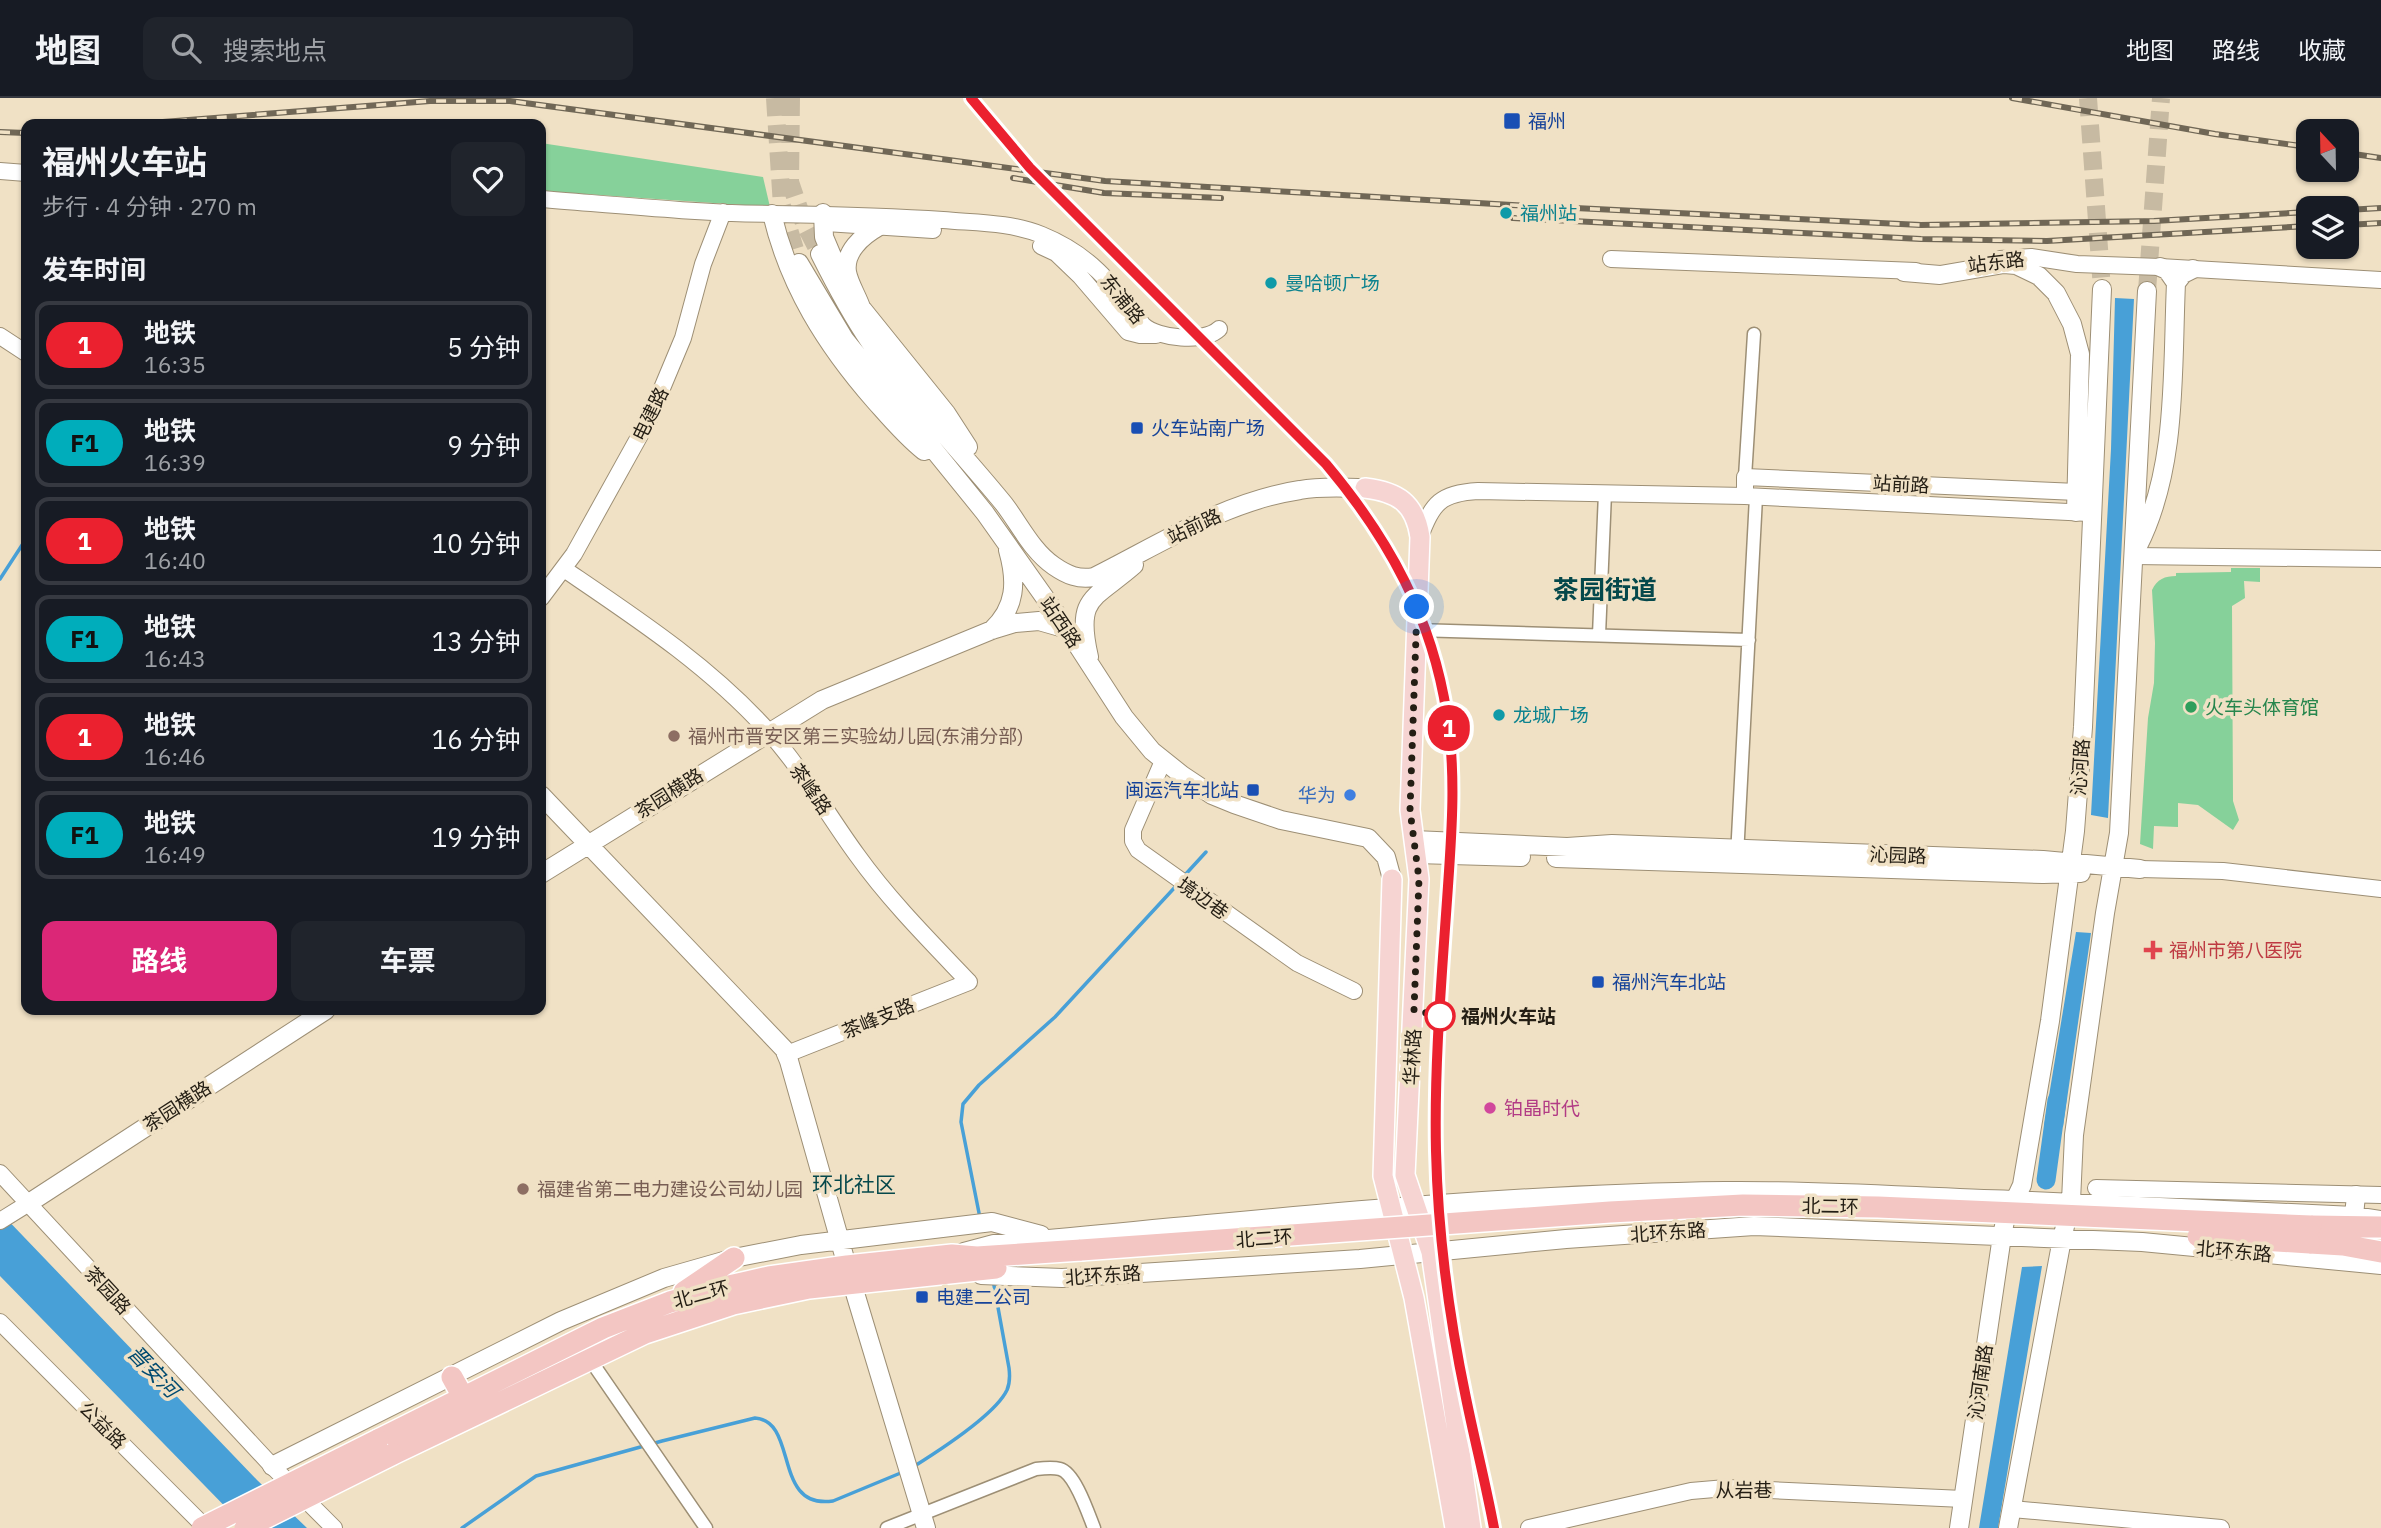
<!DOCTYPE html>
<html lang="zh">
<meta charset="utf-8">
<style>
body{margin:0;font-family:"IBM Plex Sans","Noto Sans SC",sans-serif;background:#20242c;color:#f1f3f6;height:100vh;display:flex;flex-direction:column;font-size:26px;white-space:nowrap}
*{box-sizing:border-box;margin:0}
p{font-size:23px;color:#9ea1a6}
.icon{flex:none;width:38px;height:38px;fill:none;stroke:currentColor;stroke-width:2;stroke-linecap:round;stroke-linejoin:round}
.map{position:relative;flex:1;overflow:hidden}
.sheet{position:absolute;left:21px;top:21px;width:525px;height:896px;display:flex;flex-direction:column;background:#171b24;border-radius:14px;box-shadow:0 2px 5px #0004}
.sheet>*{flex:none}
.badge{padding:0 14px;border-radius:23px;font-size:24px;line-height:46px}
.needle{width:46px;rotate:338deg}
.tools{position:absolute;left:2296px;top:21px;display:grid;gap:14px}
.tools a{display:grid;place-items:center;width:63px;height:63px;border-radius:14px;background:#171b24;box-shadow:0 2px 5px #0004;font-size:35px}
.you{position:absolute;width:35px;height:35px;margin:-18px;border:5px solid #fff;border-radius:50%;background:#1a73e8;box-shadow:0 0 0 10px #1a73e833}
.map>.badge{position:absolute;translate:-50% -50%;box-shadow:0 0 0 4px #fff}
h2{padding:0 21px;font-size:26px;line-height:63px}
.round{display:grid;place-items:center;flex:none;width:74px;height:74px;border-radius:14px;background:#20242c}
.overview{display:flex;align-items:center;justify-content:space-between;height:119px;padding:0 21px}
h1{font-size:33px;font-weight:700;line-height:52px}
.cta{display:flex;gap:14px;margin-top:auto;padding:14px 21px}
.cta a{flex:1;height:80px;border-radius:14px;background:#db2777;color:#fff;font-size:28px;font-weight:700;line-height:80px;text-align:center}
.cta a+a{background:#20242c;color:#f1f3f6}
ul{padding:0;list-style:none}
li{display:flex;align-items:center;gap:21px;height:88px;margin:0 14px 10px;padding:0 7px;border:4px solid #363941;border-radius:14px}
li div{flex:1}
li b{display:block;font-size:26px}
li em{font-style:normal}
li .badge{min-width:77px;font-weight:700;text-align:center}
header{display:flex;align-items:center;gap:42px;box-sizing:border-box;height:98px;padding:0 35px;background:#171b24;border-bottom:2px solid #363941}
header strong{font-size:33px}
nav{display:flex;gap:38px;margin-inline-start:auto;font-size:24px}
.search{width:490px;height:63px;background:#20242c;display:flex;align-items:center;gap:18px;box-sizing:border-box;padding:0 24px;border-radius:14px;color:#9ea1a6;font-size:26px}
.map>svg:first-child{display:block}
.green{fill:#86d19a}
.water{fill:#48a0d7}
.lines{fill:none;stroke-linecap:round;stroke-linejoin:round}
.stream{stroke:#48a0d7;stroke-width:3.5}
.river{stroke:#48a0d7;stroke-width:19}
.secondary-tunnel{stroke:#c7baa2;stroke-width:18;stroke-dasharray:18 9;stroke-linecap:butt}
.minor-casing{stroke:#9d8f75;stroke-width:15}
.tertiary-casing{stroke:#9d8f75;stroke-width:18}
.secondary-casing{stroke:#9d8f75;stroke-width:20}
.primary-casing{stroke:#fff;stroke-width:22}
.trunk-casing{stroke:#fff;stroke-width:24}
.minor{stroke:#fff;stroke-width:12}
.tertiary{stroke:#fff;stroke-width:16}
.secondary{stroke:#fff;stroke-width:18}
.primary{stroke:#f6d4d2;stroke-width:19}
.trunk{stroke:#f3c6c3;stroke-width:21}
.rail-casing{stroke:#706756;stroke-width:6}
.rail{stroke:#f0e1c5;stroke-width:3.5;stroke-dasharray:10;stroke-linecap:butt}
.trunk-bridge-casing{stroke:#fff;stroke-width:24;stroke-linecap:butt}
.trunk-bridge{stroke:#f3c6c3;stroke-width:21}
.line-casing{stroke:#fff;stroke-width:16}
.line{stroke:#eb212f;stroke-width:10}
.walk{stroke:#241e14;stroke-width:7;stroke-dasharray:0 12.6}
.transit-dot{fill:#1a4fb4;stroke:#f0e1c5;stroke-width:2.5}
.culture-dot{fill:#0f9aa8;stroke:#f0e1c5;stroke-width:2.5}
.leisure-dot{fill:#2e9e5b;stroke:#f0e1c5;stroke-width:2.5}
.education-dot{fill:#8d6e63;stroke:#f0e1c5;stroke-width:2.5}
.shop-dot{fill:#3f7fe0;stroke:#f0e1c5;stroke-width:2.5}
.health-dot{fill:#e0444e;stroke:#f0e1c5;stroke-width:2.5}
.stop-dot{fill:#fff;stroke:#eb212f;stroke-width:3.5}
.hotel-dot{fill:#d1479c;stroke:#f0e1c5;stroke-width:2.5}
.labels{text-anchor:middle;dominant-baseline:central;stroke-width:7;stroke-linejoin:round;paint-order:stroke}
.transit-label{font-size:19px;fill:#164399;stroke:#f0e1c5;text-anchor:start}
.culture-label{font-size:19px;fill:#0d838f;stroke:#f0e1c5;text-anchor:start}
.street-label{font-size:19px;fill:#241e14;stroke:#f0e1c5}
.leisure-label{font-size:19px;fill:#27864d;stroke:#f0e1c5;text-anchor:start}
.education-label{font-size:19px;fill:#785e54;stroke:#f0e1c5;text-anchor:start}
.shop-label{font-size:19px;fill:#366cbe;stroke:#f0e1c5;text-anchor:end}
.health-label{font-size:19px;fill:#be3a42;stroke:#f0e1c5;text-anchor:start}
.stop-label{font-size:19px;font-weight:bold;fill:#241e14;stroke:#f0e1c5;text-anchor:start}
.hotel-label{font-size:19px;fill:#b23c85;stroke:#f0e1c5;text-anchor:start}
.neighbourhood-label{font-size:21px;fill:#05484b;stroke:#f0e1c5}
.water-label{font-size:21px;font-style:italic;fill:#014a6f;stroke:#f0e1c5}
.district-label{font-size:26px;font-weight:bold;fill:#05484b;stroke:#f0e1c5}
</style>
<header>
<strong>地图</strong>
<div class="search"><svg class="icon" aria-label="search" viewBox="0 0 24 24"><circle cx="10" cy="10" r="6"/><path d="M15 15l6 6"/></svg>搜索地点</div>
<nav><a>地图</a><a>路线</a><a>收藏</a></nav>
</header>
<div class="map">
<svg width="2381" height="1430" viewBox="0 0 2381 1430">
<rect width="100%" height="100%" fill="#f0e1c5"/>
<!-- green -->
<path class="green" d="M 541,45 L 763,79 L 770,109 L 541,93 Z
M 2231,470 L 2260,470 L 2260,484 L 2244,483 L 2245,500 L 2232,508 L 2233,703 L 2239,722 L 2233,732 L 2198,707 L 2178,705 L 2178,729 L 2154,728 L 2153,751 L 2140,746 L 2148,620 L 2154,585 L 2155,545 L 2152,492 C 2157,481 2165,478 2176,478 L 2176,475 L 2231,474 Z"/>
<!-- water -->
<path class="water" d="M 2115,200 L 2134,201 L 2108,720 L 2091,717 L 2111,351 Z
M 2076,834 L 2091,835 L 2063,1029 L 2044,1028 Z
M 0,1114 L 257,1382 L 307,1430 L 246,1430 L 0,1178 Z
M 2042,1168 L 1998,1430 L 1979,1430 L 2022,1169 Z"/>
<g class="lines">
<!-- stream -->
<path class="stream" d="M 0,481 L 26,441
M 1184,778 L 1206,754
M 980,1120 L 961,1024 L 963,1006 L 979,987 L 1055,919 L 1177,787
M 913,1369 C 937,1354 995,1317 1007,1292 C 1010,1285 1010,1278 1009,1270 L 993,1182
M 462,1430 L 536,1378 L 662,1343 L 755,1320 C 799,1323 772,1412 833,1403 L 903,1374"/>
<!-- river -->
<path class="river" d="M 2046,1082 L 2057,1002"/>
<!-- secondary-tunnel -->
<path class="secondary-tunnel" d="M 775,0 L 782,108 L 799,165
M 791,0 L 790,84 L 804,125 L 820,156
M 2088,0 L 2102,191
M 2147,193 L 2161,0"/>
<!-- minor casing -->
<g class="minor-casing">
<path id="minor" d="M 1745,379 L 1754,236
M 1416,532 L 1749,542
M 1599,537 L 1605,395
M 1737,758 L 1756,399
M 589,1260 L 706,1430
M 887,1430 L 1036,1371 C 1044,1370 1053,1369 1060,1371 C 1075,1375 1088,1415 1094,1430"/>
</g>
<!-- tertiary casing -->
<g class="tertiary-casing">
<path id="tertiary" d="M 0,73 L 26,75
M 541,101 C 618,107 696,115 773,116 C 830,117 886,118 943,122 C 976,125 1010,124 1042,137 C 1091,157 1112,186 1143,227 C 1158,241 1204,245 1219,231
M 826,125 L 933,132
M 1041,148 L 1056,155 L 1080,178 L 1128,234 L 1140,237 L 1156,237
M 1611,161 L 1916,173
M 2000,161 L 2031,159 L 2077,166 L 2160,169 L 2381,182
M 0,238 L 26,255
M 1745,398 L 1745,379 L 2077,394
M 1420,439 C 1432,405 1441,395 1478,393 L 1745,398 L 2089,415
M 2133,458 L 2381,461
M 564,471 C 636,520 708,567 767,632 C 801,669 827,716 857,757 C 890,803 930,843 969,884 L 787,956
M 541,500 L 574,456 L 650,319 L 683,240 L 703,166 L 723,114
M 1163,663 L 1133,732 L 1133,743 L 1138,752 L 1297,865 L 1354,893
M 2140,771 L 2223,773 L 2381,791
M 0,1075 L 272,1368 L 334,1430
M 2096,1090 L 2381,1097
M 0,1123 L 29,1105
M 0,1224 L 206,1430
M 2012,1411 L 2221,1430
M 1529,1430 L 1691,1393 L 1726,1390 L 1963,1401"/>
</g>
<!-- secondary casing -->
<g class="secondary-casing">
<path id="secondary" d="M 823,115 L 824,139 L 835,165
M 772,116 C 789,188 826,247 875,303 C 891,321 906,339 924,353
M 820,156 C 835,186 851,216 870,244 C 910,301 960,352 1004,406 C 1020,427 1032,453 1054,468 C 1067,477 1079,482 1094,479 C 1160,446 1226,403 1300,392 C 1322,388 1343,390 1365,390
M 799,165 L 845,242 L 985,415 L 1067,531 L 1124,619 L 1152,653 L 1182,677 L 1212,697 L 1234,706 L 1281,722 L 1368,740 L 1386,759 L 1392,781
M 1904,174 L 1940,177 L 2004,166 L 2016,167 L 2039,178 L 2056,195 L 2072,226 L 2080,256 L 2076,414
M 2176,185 L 2183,176 L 2193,171
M 855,202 L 946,315 L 968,349
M 862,212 C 858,199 849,186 847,174 C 844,154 862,138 878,129
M 2138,448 C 2178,369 2172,272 2176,185 L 2167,172 L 2160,169
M 992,532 C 1016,509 1017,484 1008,452
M 1089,559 C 1075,498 1094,502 1134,467
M 541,697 L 784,951 L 789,963 L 847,1168
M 1414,742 L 1567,749 L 1612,746 L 2043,762 L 2140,771
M 1416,756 L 1521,759
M 1556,760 L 2043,776 L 2081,775
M 541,776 L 822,602 L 992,532 L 1015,525 L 1039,523 L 1067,531
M 29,1105 L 326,912
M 2354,1118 L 2356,1097
M 964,1154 L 994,1146 C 1237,1124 1480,1096 1725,1093 C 1821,1092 1916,1099 2012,1102 C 2126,1107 2240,1112 2354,1118 L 2381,1122
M 981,1177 L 1062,1180 L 1360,1161 L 1566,1141 L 1754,1128 L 2142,1144 L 2381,1167
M 852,1185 L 926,1430
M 272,1368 L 561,1223 L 664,1180 L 734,1160 L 801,1147 L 992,1124 L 1041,1137
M 1959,1430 L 2002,1138 L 2005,1123 L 2022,1087 L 2050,923 L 2075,733 L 2083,629 L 2102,191
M 2008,1430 L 2062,1141 L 2071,1103 L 2074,1037 L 2105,815 L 2119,735 L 2147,193"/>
</g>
<!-- primary casing -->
<g class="primary-casing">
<path id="primary" d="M 1365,390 C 1398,394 1415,405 1420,439 L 1410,712 L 1419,781 L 1405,1077 L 1431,1154 L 1471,1430
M 1392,781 L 1383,1078 L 1414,1200 L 1455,1430"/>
</g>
<!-- trunk casing -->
<g class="trunk-casing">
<path id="trunk" d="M 2311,1128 L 2381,1129
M 2310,1145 L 2343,1147 L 2381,1154
M 684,1194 L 734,1160
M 452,1279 L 463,1299
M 378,1342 L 603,1230 L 670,1204 L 729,1188 L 769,1179 L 847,1168 L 952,1157 L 977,1159 L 1081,1152
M 393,1356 L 645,1235 L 733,1206 L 809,1190 L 996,1170"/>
</g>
<!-- minor -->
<use href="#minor" class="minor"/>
<!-- tertiary -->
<use href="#tertiary" class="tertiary"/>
<!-- secondary -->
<use href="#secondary" class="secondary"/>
<!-- primary -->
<use href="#primary" class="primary"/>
<!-- trunk -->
<use href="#trunk" class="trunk"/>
<!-- rail casing -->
<g class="rail-casing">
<path id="rail" d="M 2012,0 L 2215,36 L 2308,49
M 137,26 L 430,3 L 510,3 L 1105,83 L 1512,107 L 1921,127 L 2154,123 L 2308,114
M 0,34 L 26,35
M 2347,55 L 2381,60
M 1013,80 L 1104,95 L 1221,100
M 2347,112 L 2381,110
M 1513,120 L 1921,141 L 2047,143 L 2308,128
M 2347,127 L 2381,125"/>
</g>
<!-- rail -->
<use href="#rail" class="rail"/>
<!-- trunk-bridge casing -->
<g class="trunk-bridge-casing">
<path id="trunk-bridge" d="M 2198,1138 L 2310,1145
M 1081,1152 L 1610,1114 L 1743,1107 L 1878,1109 L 2311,1128
M 202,1430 L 378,1342
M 245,1430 L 393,1356"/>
</g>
<!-- trunk-bridge -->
<use href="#trunk-bridge" class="trunk-bridge"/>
</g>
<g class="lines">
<!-- line casing -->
<g class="line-casing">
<path id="line" d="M 971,0 L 1030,70 L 1326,366 C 1389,441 1432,519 1447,617 C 1456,674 1452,731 1448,788 C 1442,876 1434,965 1436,1053 C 1438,1136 1449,1219 1466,1300 C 1475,1344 1486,1387 1494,1430"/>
</g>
<!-- line -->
<use href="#line" class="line"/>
<!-- walk -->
<path class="walk" d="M 1417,509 L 1410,712 L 1419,781 L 1414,912 L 1440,918"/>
</g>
<!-- markers -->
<g class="transit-dot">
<rect x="1503" y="14" width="18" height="18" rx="3.5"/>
<rect x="1130" y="323" width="14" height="14" rx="3.5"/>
<rect x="1246" y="685" width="14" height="14" rx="3.5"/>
<rect x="1591" y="877" width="14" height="14" rx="3.5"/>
<rect x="915" y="1192" width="14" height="14" rx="3.5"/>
</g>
<g class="culture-dot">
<circle cx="1506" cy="115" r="7"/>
<circle cx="1271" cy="185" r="7"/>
<circle cx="1499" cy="617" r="7"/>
</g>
<circle class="leisure-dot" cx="2191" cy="609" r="7"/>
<g class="education-dot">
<circle cx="674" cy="638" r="7"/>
<circle cx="523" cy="1091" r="7"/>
</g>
<circle class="shop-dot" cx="1350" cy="697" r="7"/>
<path class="health-dot" d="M2149.5 841.5h7v7h7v7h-7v7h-7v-7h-7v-7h7z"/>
<circle class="stop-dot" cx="1440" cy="918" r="14"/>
<circle class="hotel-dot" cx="1490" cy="1010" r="7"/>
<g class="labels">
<!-- transit labels -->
<g class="transit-label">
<text x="1528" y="23">福州</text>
<text x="1151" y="330">火车站南广场</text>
<text x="1239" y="692" text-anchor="end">闽运汽车北站</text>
<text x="1612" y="884">福州汽车北站</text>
<text x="936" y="1199">电建二公司</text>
</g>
<!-- culture labels -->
<g class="culture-label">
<text x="1520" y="115">福州站</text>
<text x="1285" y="185">曼哈顿广场</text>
<text x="1513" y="617">龙城广场</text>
</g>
<!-- street labels -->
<g class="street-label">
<text transform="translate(1996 164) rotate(-7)">站东路</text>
<text transform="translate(1123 201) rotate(51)">东浦路</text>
<text transform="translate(650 316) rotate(-64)">电建路</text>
<text transform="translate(1901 386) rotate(3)">站前路</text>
<text transform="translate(1194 428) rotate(-25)">站前路</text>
<text transform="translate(1061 524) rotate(56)">站西路</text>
<text transform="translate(2080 669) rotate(-86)">沁河路</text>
<text transform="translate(811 691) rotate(55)">茶峰路</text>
<text transform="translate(669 695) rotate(-32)">茶园横路</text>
<text transform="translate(1898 757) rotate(2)">沁园路</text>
<text transform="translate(1203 800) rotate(35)">境边巷</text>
<text transform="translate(878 920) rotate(-22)">茶峰支路</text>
<text transform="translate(1412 959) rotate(-87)">华林路</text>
<text transform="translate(177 1008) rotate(-33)">茶园横路</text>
<text transform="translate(1830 1108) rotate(1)">北二环</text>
<text transform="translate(1668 1134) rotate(-4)">北环东路</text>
<text transform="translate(1264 1140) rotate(-4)">北二环</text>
<text transform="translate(2234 1153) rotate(5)">北环东路</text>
<text transform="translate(1103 1177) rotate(-4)">北环东路</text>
<text transform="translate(108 1192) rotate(47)">茶园路</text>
<text transform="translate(701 1196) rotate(-15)">北二环</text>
<text transform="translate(1980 1284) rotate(-82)">沁河南路</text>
<text transform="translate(103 1327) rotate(45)">公益路</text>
<text x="1744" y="1392">从岩巷</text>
</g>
<!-- leisure labels -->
<g class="leisure-label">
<text x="2205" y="609">火车头体育馆</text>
</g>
<!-- education labels -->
<g class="education-label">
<text x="688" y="638">福州市晋安区第三实验幼儿园(东浦分部)</text>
<text x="537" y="1091">福建省第二电力建设公司幼儿园</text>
</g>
<!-- shop labels -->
<g class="shop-label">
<text x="1336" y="697">华为</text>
</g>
<!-- health labels -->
<g class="health-label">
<text x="2169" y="852">福州市第八医院</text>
</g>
<!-- stop labels -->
<g class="stop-label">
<text x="1461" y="918">福州火车站</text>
</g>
<!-- hotel labels -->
<g class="hotel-label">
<text x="1504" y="1010">铂晶时代</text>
</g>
<!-- neighbourhood labels -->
<g class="neighbourhood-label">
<text x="854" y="1086">环北社区</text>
</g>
<!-- water labels -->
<g class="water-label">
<text transform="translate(154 1273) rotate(46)">晋安河</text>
</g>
<!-- district labels -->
<g class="district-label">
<text x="1605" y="491">茶园街道</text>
</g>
</g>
</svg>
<div class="tools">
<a><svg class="needle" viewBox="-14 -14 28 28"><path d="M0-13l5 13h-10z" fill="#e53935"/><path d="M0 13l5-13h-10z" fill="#9ea1a6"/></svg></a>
<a><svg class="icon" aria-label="layers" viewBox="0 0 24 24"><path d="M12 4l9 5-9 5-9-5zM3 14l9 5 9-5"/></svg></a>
</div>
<div class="you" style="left:1417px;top:509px"></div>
<b class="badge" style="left:1449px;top:630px;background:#eb212f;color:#fff">1</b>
<section class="sheet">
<div class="overview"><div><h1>福州火车站</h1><p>步行 · 4 分钟 · 270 m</p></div><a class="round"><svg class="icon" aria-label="heart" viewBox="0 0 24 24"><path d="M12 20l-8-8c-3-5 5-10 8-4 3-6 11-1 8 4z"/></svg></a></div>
<h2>发车时间</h2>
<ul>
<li><span class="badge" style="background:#eb212f;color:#fff">1</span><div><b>地铁</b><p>16:35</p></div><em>5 分钟</em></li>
<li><span class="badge" style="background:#00adbb;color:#111">F1</span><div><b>地铁</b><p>16:39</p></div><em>9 分钟</em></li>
<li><span class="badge" style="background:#eb212f;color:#fff">1</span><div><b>地铁</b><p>16:40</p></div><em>10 分钟</em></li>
<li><span class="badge" style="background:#00adbb;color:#111">F1</span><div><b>地铁</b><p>16:43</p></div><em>13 分钟</em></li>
<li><span class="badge" style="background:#eb212f;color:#fff">1</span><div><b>地铁</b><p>16:46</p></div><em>16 分钟</em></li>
<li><span class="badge" style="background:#00adbb;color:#111">F1</span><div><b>地铁</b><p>16:49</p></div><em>19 分钟</em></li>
</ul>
<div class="cta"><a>路线</a><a>车票</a></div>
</section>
</div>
